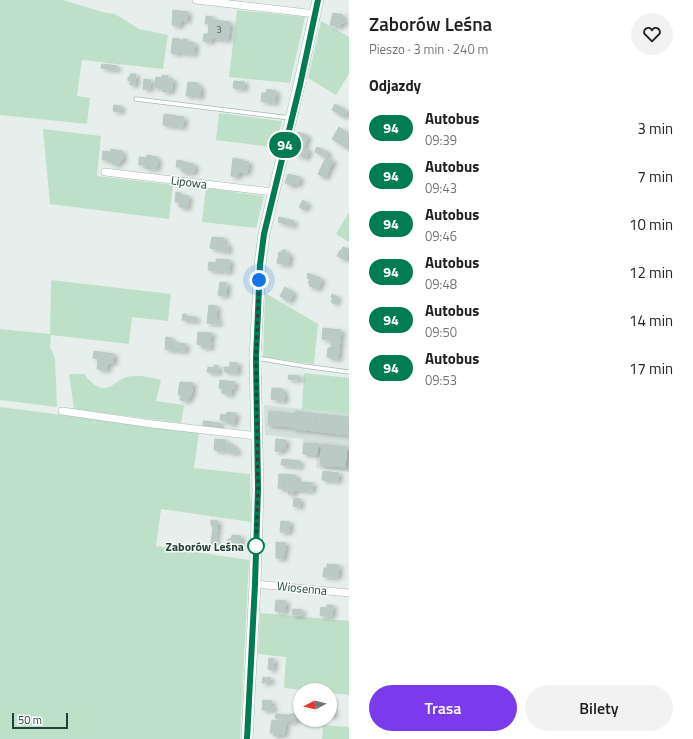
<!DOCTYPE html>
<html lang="pl">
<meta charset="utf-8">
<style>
body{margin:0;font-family:"Titillium Web",sans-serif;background:#f2f2f2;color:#202124;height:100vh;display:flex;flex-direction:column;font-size:15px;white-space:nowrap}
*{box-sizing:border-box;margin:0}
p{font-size:13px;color:#757577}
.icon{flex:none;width:22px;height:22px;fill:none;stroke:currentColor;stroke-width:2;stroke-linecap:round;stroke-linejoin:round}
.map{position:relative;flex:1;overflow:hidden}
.panel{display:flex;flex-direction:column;background:#fff;width:344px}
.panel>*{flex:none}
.badge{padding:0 8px;border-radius:13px;font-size:14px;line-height:26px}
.needle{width:26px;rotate:263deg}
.tools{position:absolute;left:293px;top:683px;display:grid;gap:8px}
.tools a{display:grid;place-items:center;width:44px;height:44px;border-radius:50%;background:#fff;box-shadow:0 1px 3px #0004;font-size:20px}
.scale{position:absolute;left:12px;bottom:10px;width:56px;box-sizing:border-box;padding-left:4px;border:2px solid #24423a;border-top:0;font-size:11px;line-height:14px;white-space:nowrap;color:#24423a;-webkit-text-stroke:3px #f7fbf9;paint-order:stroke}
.you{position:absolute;width:20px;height:20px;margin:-10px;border:3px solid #fff;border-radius:50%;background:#1a73e8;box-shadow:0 0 0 6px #1a73e833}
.map>.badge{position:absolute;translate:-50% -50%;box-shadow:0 0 0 2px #fff}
h2{padding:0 20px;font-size:15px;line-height:36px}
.round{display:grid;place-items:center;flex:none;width:42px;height:42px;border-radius:21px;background:#f2f2f2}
.headline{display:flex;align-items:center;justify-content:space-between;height:68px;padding:0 20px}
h1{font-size:19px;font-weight:600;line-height:30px}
.button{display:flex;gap:8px;margin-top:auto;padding:8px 20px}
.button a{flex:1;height:46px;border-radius:24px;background:#7c3aed;color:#fff;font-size:16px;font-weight:600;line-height:46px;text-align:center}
.button a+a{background:#f2f2f2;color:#202124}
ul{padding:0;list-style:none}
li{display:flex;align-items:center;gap:12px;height:48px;padding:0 20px}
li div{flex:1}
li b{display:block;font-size:15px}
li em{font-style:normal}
li .badge{min-width:44px;font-weight:700;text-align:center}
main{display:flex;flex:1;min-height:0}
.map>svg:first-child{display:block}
.built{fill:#d4dfda}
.green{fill:#bfe0c8}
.building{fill:#bbcac4;stroke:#b8c9c2;filter:url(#shadow)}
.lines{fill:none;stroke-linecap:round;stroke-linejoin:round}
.lane-casing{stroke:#a8b8b2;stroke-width:5}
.street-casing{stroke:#a8b8b2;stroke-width:8}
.secondary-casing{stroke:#a4bbb3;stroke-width:12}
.lane{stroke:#fff;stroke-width:3.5}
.street{stroke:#fff;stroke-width:7}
.secondary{stroke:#fff;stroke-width:11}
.line-casing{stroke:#fff;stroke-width:9}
.line{stroke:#007c52;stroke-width:6}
.walk{stroke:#24423a;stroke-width:4;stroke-dasharray:0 7.2}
.stop-dot{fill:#fff;stroke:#007c52;stroke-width:2}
.labels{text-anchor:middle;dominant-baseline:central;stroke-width:3;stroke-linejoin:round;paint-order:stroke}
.number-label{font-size:10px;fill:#4a645c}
.street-label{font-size:12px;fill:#24423a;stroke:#f7fbf9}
.stop-label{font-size:12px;font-weight:bold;fill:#24423a;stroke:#f7fbf9;text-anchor:end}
</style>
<main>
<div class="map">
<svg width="349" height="739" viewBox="0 0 349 739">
<defs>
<filter id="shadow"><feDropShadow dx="3.5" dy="2" stdDeviation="2" flood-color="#0004"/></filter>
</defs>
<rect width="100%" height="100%" fill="#e6efeb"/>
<!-- built -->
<path class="built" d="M 264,405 L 349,414 L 349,472 L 316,468 L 317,457 L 310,456 L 302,453 L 303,439 L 265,435 Z"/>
<!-- green -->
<path class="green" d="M 0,0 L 63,0 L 102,12 L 115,14 L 139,29 L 168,35 L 163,69 L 82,60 L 77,96 L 90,98 L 87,124 L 0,115 Z
M 237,10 L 305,17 L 290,83 L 229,77 Z
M 321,21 L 349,37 L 349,74 L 336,95 L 308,78 Z
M 219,113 L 282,121 L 277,142 L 271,147 L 216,140 Z
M 43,129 L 101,136 L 97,176 L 173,185 L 169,219 L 50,204 Z
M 206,188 L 264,196 L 256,228 L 202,222 Z
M 349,212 L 349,242 L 336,234 Z
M 51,280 L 171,294 L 168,321 L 132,317 L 129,344 L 51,335 L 50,347 L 55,358 L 57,407 L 0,400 L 0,329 L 50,334 Z
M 265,293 L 318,324 L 314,364 L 263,357 Z
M 304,373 L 349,378 L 349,414 L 302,409 Z
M 69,374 L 84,374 C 108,404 112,377 133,376 C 142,375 152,378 161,380 L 156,401 L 184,405 L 181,423 L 74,409 Z
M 0,407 L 199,432 L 194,468 L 250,474 L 251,522 L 161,509 L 156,546 L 249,560 L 240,739 L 0,739 Z
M 260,613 L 349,621 L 349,695 L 330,693 L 330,690 L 302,690 L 284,688 L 286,657 L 258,654 Z
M 323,725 L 349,727 L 349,739 L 322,739 Z"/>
<!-- building -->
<path class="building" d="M 173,10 L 188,12 L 187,21 L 181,20 L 180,26 L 172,25 Z
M 333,13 L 343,15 L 342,19 L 345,20 L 344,23 L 341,23 L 340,27 L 330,25 Z
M 206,16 L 213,17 L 213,20 L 230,22 L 228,40 L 211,38 L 211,42 L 203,41 L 204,34 L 208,34 L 209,24 L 205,24 Z
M 173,38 L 180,39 L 180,41 L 183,41 L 183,39 L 187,39 L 187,42 L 195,43 L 194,54 L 178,52 L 178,54 L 171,53 Z
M 102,64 L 117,66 L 117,70 L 101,68 Z
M 130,74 L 136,74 L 135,85 L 130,85 L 130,81 L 128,81 L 128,77 L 130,77 Z
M 162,75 L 168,76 L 167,79 L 173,79 L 172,90 L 169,90 L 169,92 L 162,91 L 163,87 L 154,88 L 156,77 L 162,78 Z
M 144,79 L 151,80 L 150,89 L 143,89 Z
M 234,81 L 245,82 L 244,89 L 233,88 Z
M 188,82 L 198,83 L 198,87 L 201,87 L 200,97 L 195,97 L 195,95 L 191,94 L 191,96 L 186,96 Z
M 267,89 L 276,91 L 275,103 L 261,101 L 262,93 L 266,93 Z
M 335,104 L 347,111 L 344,117 L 332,110 Z
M 114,105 L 121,106 L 121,112 L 113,111 Z
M 164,114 L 184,117 L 183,127 L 163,125 Z
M 339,127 L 346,132 L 345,134 L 349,137 L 349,146 L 347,148 L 332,139 Z
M 298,132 L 308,136 L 304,147 L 294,144 Z
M 298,146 L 309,150 L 306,158 L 295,154 Z
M 317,147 L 328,152 L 326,157 L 315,152 Z
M 111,149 L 122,151 L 123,159 L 121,160 L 120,163 L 117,163 L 117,165 L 112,164 L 112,162 L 109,162 L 110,160 L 102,160 L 103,151 L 111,152 Z
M 147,155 L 157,157 L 157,160 L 158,161 L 156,169 L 145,168 Z
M 139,157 L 146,158 L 146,165 L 139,165 Z
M 326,157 L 333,161 L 325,178 L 318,174 Z
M 233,158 L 243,160 L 243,161 L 249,162 L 247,173 L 239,172 L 238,177 L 231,176 Z
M 177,160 L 183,161 L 183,162 L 194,164 L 194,166 L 195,168 L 193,173 L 182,172 L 182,167 L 176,167 Z
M 288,174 L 300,177 L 298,185 L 294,183 L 293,186 L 285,183 Z
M 176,192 L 181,193 L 181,195 L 189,196 L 187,208 L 179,207 L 179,202 L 175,202 Z
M 303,200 L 308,204 L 304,210 L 299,207 Z
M 279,217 L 294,221 L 293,226 L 278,222 Z
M 212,237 L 224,238 L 224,244 L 228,244 L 228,252 L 210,248 Z
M 343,247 L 349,249 L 346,260 L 337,256 L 340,250 L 341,251 Z
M 282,250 L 286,250 L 285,253 L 290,254 L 288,265 L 277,263 L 279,252 L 282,252 Z
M 216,259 L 230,260 L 229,272 L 208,270 L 209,262 L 216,263 Z
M 308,273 L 322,279 L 318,289 L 309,286 L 310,283 L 308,283 L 310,279 L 307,278 Z
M 220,282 L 227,283 L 226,296 L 218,295 Z
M 285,287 L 294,293 L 289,302 L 280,296 Z
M 332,294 L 338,297 L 335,304 L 331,302 L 333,298 L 331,297 Z
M 209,305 L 217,306 L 216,320 L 219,320 L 219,324 L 207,323 Z
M 183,314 L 186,314 L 186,316 L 196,317 L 196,321 L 182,320 Z
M 323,328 L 341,330 L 338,359 L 327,357 L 328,348 L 331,348 L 331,340 L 322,339 Z
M 198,332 L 212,333 L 211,339 L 209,339 L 209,342 L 211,342 L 210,348 L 201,347 L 202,345 L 197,344 Z
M 166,337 L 172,338 L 171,350 L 165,349 Z
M 172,342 L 186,344 L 185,351 L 171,350 Z
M 94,351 L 114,354 L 113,363 L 108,363 L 107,370 L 97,369 L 98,359 L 93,358 Z
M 230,362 L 238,363 L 237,373 L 225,372 L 224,367 L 230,367 Z
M 214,365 L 218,366 L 218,373 L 207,372 L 208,367 L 214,368 Z
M 289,375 L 300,376 L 299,380 L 288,379 Z
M 220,380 L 235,382 L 234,389 L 231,388 L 231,395 L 222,393 L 222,389 L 219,388 Z
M 180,382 L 193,383 L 191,396 L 189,396 L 188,401 L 180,400 L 181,395 L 178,395 Z
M 272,388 L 283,389 L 283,393 L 285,394 L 284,401 L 271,399 Z
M 269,411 L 295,414 L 293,427 L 268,425 Z
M 295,411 L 317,414 L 315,431 L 293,429 Z
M 227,412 L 236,413 L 234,424 L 227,423 L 227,421 L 220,420 L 221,414 L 226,415 Z
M 317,414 L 349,417 L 349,435 L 332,433 L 332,434 L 331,433 L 315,431 Z
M 203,421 L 220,423 L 220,428 L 203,427 Z
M 215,439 L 226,440 L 225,451 L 214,450 Z
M 276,439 L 286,440 L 285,449 L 281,448 L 281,452 L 275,451 Z
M 304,443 L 318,444 L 317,455 L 303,454 Z
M 227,444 L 233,444 L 233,448 L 237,449 L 237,453 L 227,452 Z
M 322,444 L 347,447 L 345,467 L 320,465 Z
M 282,459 L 300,461 L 300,467 L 281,465 Z
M 323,471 L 339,473 L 338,481 L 322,480 Z
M 279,474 L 296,475 L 296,481 L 284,480 L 283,489 L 278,488 Z
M 284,480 L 302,482 L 301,490 L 294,490 L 293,494 L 288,494 L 288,489 L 283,489 Z
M 302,482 L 313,483 L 312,491 L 301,490 Z
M 294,498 L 300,499 L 300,507 L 293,506 Z
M 211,520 L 218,521 L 215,544 L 211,544 L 213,526 L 211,525 Z
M 281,521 L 290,522 L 289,532 L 280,532 Z
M 232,535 L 241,536 L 240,547 L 227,546 L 228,539 L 231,539 Z
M 276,542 L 286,543 L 283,559 L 276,558 Z
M 327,564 L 339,565 L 338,577 L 323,577 L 324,568 L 327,568 Z
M 276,600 L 286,601 L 285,612 L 275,611 Z
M 327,605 L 333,605 L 332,616 L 322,616 L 320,615 L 321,607 L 327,608 Z
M 293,609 L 302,610 L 302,615 L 292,615 Z
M 269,658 L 274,659 L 273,670 L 268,669 Z
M 263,677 L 271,678 L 270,682 L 262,683 Z
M 330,698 L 332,698 L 331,704 L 333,705 L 332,705 L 331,710 L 334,710 L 333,717 L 330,716 Z
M 263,700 L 272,701 L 271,707 L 274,707 L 273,710 L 262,710 Z
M 276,714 L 289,715 L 290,714 L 297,714 L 296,722 L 285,721 L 285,719 L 275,718 Z
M 272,720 L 286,722 L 284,735 L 279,734 L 278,736 L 274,736 L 274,733 L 270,733 Z"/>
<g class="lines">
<!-- lane casing -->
<g class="lane-casing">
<path id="lane" d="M 136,99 L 290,118
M 257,358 L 304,366 L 349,372"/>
</g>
<!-- street casing -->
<g class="street-casing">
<path id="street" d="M 196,0 L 316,14
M 105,172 L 273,192
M 62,411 L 152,424 L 257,436
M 255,584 L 349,593"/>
</g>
<!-- secondary casing -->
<g class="secondary-casing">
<path id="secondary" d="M 247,739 L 255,584 L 258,489 L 255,357 L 260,265 L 264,234 L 299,85 L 318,0"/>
</g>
<!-- lane -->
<use href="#lane" class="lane"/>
<!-- street -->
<use href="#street" class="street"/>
<!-- secondary -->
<use href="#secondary" class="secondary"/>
</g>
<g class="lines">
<!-- line casing -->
<g class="line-casing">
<path id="line" d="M 247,739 L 255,584 L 258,489 L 256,358 L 260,265 L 264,234 L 300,85 L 318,0"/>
</g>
<!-- line -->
<use href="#line" class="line"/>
<!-- walk -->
<path class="walk" d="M 256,546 L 258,489 L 256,358 L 259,280"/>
</g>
<!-- markers -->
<circle class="stop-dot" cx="256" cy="546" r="8"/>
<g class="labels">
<!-- number labels -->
<g class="number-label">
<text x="219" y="29">3</text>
</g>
<!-- street labels -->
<g class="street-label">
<text transform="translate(189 182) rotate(7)">Lipowa</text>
<text transform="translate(302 588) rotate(6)">Wiosenna</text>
</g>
<!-- stop labels -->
<g class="stop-label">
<text x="244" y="546">Zaborów Leśna</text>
</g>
</g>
</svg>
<div class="tools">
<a><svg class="needle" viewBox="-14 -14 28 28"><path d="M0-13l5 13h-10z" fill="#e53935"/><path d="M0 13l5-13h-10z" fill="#757577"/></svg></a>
</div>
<div class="scale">50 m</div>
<div class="you" style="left:259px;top:280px"></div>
<b class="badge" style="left:285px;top:145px;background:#007c52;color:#fff">94</b>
</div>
<section class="panel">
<div class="headline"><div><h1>Zaborów Leśna</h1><p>Pieszo · 3 min · 240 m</p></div><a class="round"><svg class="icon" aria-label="heart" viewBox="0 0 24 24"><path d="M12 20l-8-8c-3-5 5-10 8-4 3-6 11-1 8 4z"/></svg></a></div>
<h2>Odjazdy</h2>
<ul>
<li><span class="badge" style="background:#007c52;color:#fff">94</span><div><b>Autobus</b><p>09:39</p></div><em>3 min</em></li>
<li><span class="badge" style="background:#007c52;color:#fff">94</span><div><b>Autobus</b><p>09:43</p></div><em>7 min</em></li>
<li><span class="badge" style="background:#007c52;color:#fff">94</span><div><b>Autobus</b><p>09:46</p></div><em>10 min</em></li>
<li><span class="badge" style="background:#007c52;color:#fff">94</span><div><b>Autobus</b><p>09:48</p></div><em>12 min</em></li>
<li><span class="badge" style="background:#007c52;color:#fff">94</span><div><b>Autobus</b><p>09:50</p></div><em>14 min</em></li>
<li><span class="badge" style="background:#007c52;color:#fff">94</span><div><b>Autobus</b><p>09:53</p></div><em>17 min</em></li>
</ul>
<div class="button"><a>Trasa</a><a>Bilety</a></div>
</section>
</main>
